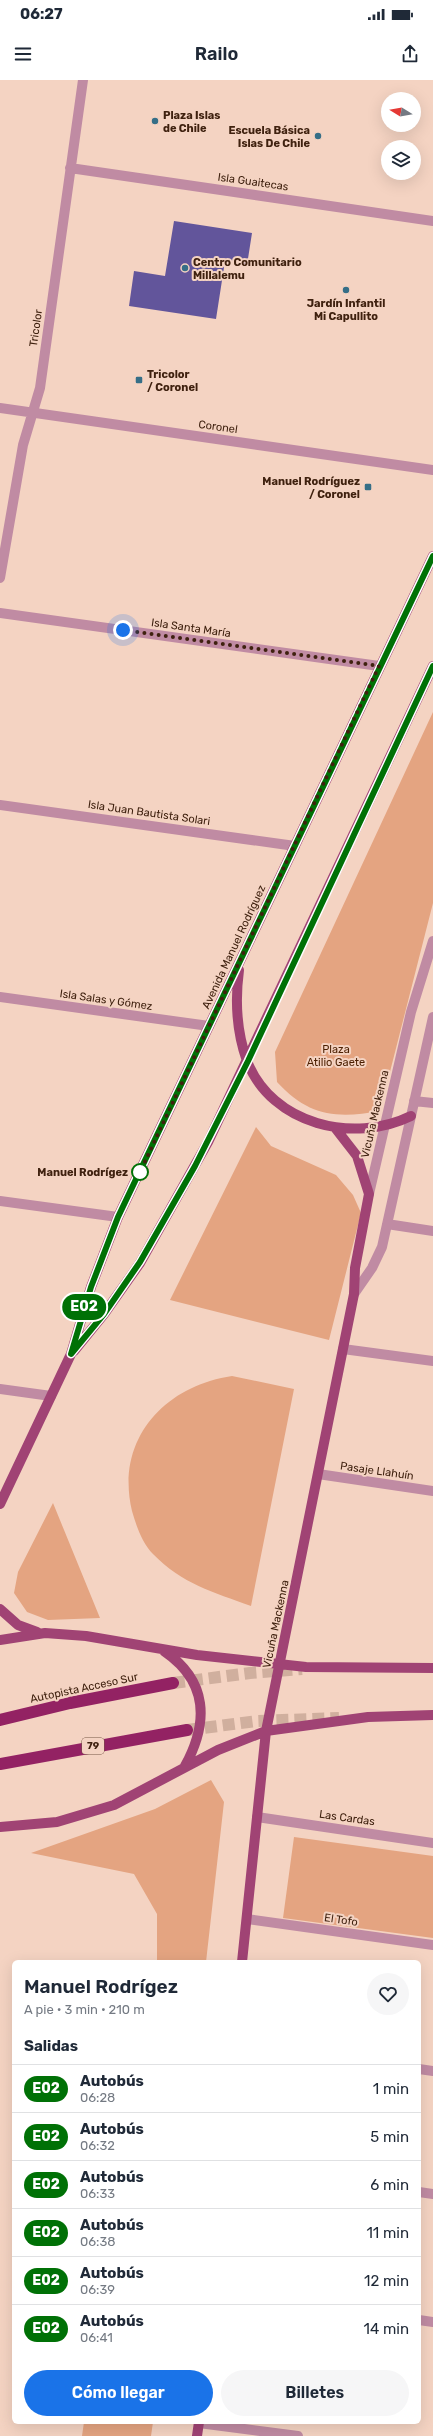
<!DOCTYPE html>
<html lang="es">
<meta charset="utf-8">
<style>
body{margin:0;font-family:Rubik,sans-serif;background:#f6f6f7;color:#1f2937;height:100vh;display:flex;flex-direction:column;font-size:15px;white-space:nowrap}
*{box-sizing:border-box;margin:0}
p{font-size:13px;color:#747a83}
.icon{flex:none;width:22px;height:22px;fill:none;stroke:currentColor;stroke-width:2;stroke-linecap:round;stroke-linejoin:round}
.map{position:relative;flex:1;overflow:hidden}
.drawer{position:absolute;left:12px;top:1880px;width:409px;height:464px;display:flex;flex-direction:column;background:#fff;border-radius:6px;box-shadow:0 4px 16px #0002}
.drawer>*{flex:none}
.badge{padding:0 8px;border-radius:13px;font-size:14px;line-height:26px}
.needle{width:26px;rotate:281deg}
.buttons{position:absolute;left:381px;top:12px;display:grid;gap:8px}
.buttons a{display:grid;place-items:center;width:40px;height:40px;border-radius:50%;background:#fff;box-shadow:0 4px 16px #0002;font-size:20px}
.you{position:absolute;width:20px;height:20px;margin:-10px;border:3px solid #fff;border-radius:50%;background:#1a73e8;box-shadow:0 0 0 6px #1a73e833}
.map>.badge{position:absolute;translate:-50% -50%;box-shadow:0 0 0 2px #fff}
h2{padding:0 12px;font-size:15px;line-height:36px}
.round{display:grid;place-items:center;flex:none;width:42px;height:42px;border-radius:21px;background:#f6f6f7}
.overview{display:flex;align-items:center;justify-content:space-between;height:68px;padding:0 12px}
h1{font-size:19px;font-weight:600;line-height:30px}
.button{display:flex;gap:8px;margin-top:auto;padding:8px 12px}
.button a{flex:1;height:46px;border-radius:24px;background:#1a73e8;color:#fff;font-size:16px;font-weight:600;line-height:46px;text-align:center}
.button a+a{background:#f6f6f7;color:#1f2937}
ul{padding:0;list-style:none}
li{display:flex;align-items:center;gap:12px;height:48px;padding:0 12px;border-top:1px solid #e0e1e3}
li div{flex:1}
li b{display:block;font-size:15px}
li em{font-style:normal}
li .badge{min-width:44px;font-weight:700;text-align:center}
.status{display:flex;justify-content:space-between;align-items:center;height:28px;padding:0 20px;background:#fff;direction:ltr}
.status svg{height:11px;fill:currentColor}
header{display:flex;justify-content:space-between;align-items:center;height:52px;padding:0 12px;background:#fff;font-size:18px;font-weight:600}
.map>svg:first-child{display:block}
.green{fill:#e4a481}
.building{fill:#62559b}
.lines{fill:none;stroke-linecap:round;stroke-linejoin:round}
.highway-tunnel{stroke:#d0af9e;stroke-width:12;stroke-dasharray:12 6;stroke-linecap:butt}
.minor{stroke:#c08ba3;stroke-width:10}
.major{stroke:#a04374;stroke-width:10}
.highway{stroke:#932263;stroke-width:12}
.line-casing{stroke:#fff;stroke-width:9}
.line{stroke:#007106;stroke-width:6}
.walk{stroke:#3f210f;stroke-width:4;stroke-dasharray:0 7.2}
.poi-dot{fill:#356e87;stroke:#f4d3c2;stroke-width:1.5}
.stop-dot{fill:#fff;stroke:#007106;stroke-width:2}
.labels{text-anchor:middle;dominant-baseline:central;stroke-width:4;stroke-linejoin:round;paint-order:stroke}
.shield{fill:#f4d3c2;stroke:#755645;stroke-width:1}
.shield-label{font-size:10px;font-weight:bold;fill:#3f210f}
.poi-label{font-size:11px;font-weight:bold;fill:#3f210f;stroke:#f4d3c2;text-anchor:start}
.street-label{font-size:11px;fill:#3f210f;stroke:#f4d3c2}
.park-label{font-size:11px;fill:#4b1f01;stroke:#f4d3c2}
.stop-label{font-size:11px;font-weight:bold;fill:#3f210f;stroke:#f4d3c2;text-anchor:end}
</style>
<div class="status"><b>06:27</b><svg viewBox="0 0 49 12"><path d="M0 12V9h3v3zM5 12V6h3v6zM10 12V3h3v9zM15 12V0h3v12zM26 1h20v11H26zM47 4h2v5h-2z"/></svg></div>
<header><svg class="icon" aria-label="menu" viewBox="0 0 24 24"><path d="M4 6h16M4 12h16M4 18h16"/></svg>Railo<svg class="icon" aria-label="share" viewBox="0 0 24 24"><path d="M12 15V3M7 8l5-5 5 5M5 13v7h14v-7"/></svg></header>
<div class="map">
<svg width="433" height="2356" viewBox="0 0 433 2356">
<rect width="100%" height="100%" fill="#f4d3c2"/>
<!-- green -->
<path class="green" d="M 433,632 L 433,823 L 380,1031 C 336,1039 308,1036 277,1002 L 275,972 Z
M 256,1047 L 271,1066 L 336,1095 L 353,1115 L 361,1133 L 329,1260 L 170,1220 Z
M 232,1296 L 294,1309 L 251,1526 C 213,1512 182,1504 153,1474 C 142,1463 136,1445 132,1431 C 115,1360 164,1306 232,1296 Z
M 53,1423 L 100,1538 L 48,1540 L 27,1532 L 14,1513 L 18,1492 Z
M 211,1700 L 224,1722 L 206,1882 L 157,1882 L 157,1834 L 134,1794 L 31,1773 L 155,1729 Z
M 294,1757 L 433,1776 L 433,1858 L 283,1838 Z
M 84,2342 L 153,2342 L 151,2356 L 82,2356 Z"/>
<!-- building -->
<path class="building" d="M 174,141 L 252,153 L 247,185 L 225,181 L 216,239 L 129,226 L 134,191 L 165,196 Z"/>
<g class="lines">
<!-- highway-tunnel -->
<path class="highway-tunnel" d="M 173,1603 L 250,1593 L 302,1589
M 187,1650 L 257,1641 L 339,1638"/>
<!-- minor -->
<path class="minor" d="M 70,88 L 433,141
M 0,328 L 433,390
M 0,498 L 23,365 L 40,308 L 83,0
M 0,533 L 379,586
M 0,725 L 295,766
M 0,917 L 209,946
M 414,1021 L 433,1023
M 369,1114 L 411,932 L 433,861
M 0,1121 L 118,1137
M 387,1144 L 433,1151
M 354,1214 L 372,1188 L 382,1167 L 433,937
M 343,1269 L 433,1281
M 0,1309 L 51,1316
M 318,1394 L 433,1411
M 257,1737 L 433,1763
M 247,1839 L 433,1865
M 419,1989 L 433,1991
M 419,2112 L 433,2114
M 419,2240 L 433,2242
M 199,2343 L 298,2356"/>
<!-- major -->
<path class="major" d="M 239,890 C 235,920 237,953 247,981 C 272,1045 354,1064 411,1036
M 74,1271 L 104,1234 L 140,1183 L 208,1062 L 433,586
M 0,1424 L 71,1274 L 91,1207 L 118,1137 L 433,476
M 0,1529 L 18,1545 L 37,1552
M 0,1560 L 45,1553 L 86,1556 L 197,1575 L 306,1587 L 433,1588
M 164,1571 C 208,1601 209,1642 185,1686
M 0,1747 L 57,1742 L 114,1725 L 218,1670 L 266,1651 L 368,1637 L 433,1635
M 242,1882 L 266,1651 L 354,1214 L 355,1188 L 369,1114 L 357,1076 L 336,1049
M 197,2356 L 199,2342"/>
<!-- highway -->
<path class="highway" d="M 0,1640 L 70,1623 L 173,1603
M 0,1684 L 187,1650"/>
</g>
<g class="lines">
<!-- line casing -->
<g class="line-casing">
<path id="line" d="M 433,476 L 118,1137 L 91,1207 L 71,1274 L 104,1234 L 140,1182 L 195,1086 L 248,981 L 433,586"/>
</g>
<!-- line -->
<use href="#line" class="line"/>
<!-- walk -->
<path class="walk" d="M 123,550 L 379,586 L 140,1092"/>
</g>
<!-- markers -->
<g class="poi-dot">
<circle cx="155" cy="41" r="4"/>
<circle cx="318" cy="56" r="4"/>
<circle cx="185" cy="188" r="4"/>
<circle cx="346" cy="210" r="4"/>
<rect x="135" y="296" width="8" height="8" rx="2"/>
<rect x="364" y="403" width="8" height="8" rx="2"/>
</g>
<circle class="stop-dot" cx="140" cy="1092" r="8"/>
<g class="labels">
<!-- shield labels -->
<rect class="shield" x="82" y="1658" width="22" height="16" rx="3"/>
<g class="shield-label">
<text x="93" y="1666">79</text>
</g>
<!-- poi labels -->
<g class="poi-label">
<text x="163" y="35">Plaza Islas<tspan x="163" dy="13">de Chile</tspan></text>
<text x="310" y="50" text-anchor="end">Escuela Básica<tspan x="310" dy="13">Islas De Chile</tspan></text>
<text x="193" y="182">Centro Comunitario<tspan x="193" dy="13">Millalemu</tspan></text>
<text x="346" y="223" text-anchor="middle">Jardín Infantil<tspan x="346" dy="13">Mi Capullito</tspan></text>
<text x="147" y="294">Tricolor<tspan x="147" dy="13">/ Coronel</tspan></text>
<text x="360" y="401" text-anchor="end">Manuel Rodríguez<tspan x="360" dy="13">/ Coronel</tspan></text>
</g>
<!-- street labels -->
<g class="street-label">
<text transform="translate(253 102) rotate(8)">Isla Guaitecas</text>
<text transform="translate(36 248) rotate(-82)">Tricolor</text>
<text transform="translate(218 347) rotate(8)">Coronel</text>
<text transform="translate(191 548) rotate(8)">Isla Santa María</text>
<text transform="translate(149 733) rotate(8)">Isla Juan Bautista Solari</text>
<text transform="translate(234 867) rotate(-65)">Avenida Manuel Rodríguez</text>
<text transform="translate(106 920) rotate(8)">Isla Salas y Gómez</text>
<text transform="translate(375 1034) rotate(-77)">Vicuña Mackenna</text>
<text transform="translate(377 1391) rotate(8)">Pasaje Llahuín</text>
<text transform="translate(276 1544) rotate(-78)">Vicuña Mackenna</text>
<text transform="translate(84 1608) rotate(-12)">Autopista Acceso Sur</text>
<text transform="translate(347 1738) rotate(8)">Las Cardas</text>
<text transform="translate(341 1840) rotate(8)">El Tofo</text>
</g>
<!-- park labels -->
<g class="park-label">
<text x="336" y="969">Plaza<tspan x="336" dy="13">Atilio Gaete</tspan></text>
</g>
<!-- stop labels -->
<g class="stop-label">
<text x="128" y="1092">Manuel Rodrígez</text>
</g>
</g>
</svg>
<div class="buttons">
<a><svg class="needle" viewBox="-14 -14 28 28"><path d="M0-13l5 13h-10z" fill="#e53935"/><path d="M0 13l5-13h-10z" fill="#747a83"/></svg></a>
<a><svg class="icon" aria-label="layers" viewBox="0 0 24 24"><path d="M12 4l9 5-9 5-9-5zM3 14l9 5 9-5"/></svg></a>
</div>
<div class="you" style="left:123px;top:550px"></div>
<b class="badge" style="left:84px;top:1227px;background:#007106;color:#fff">E02</b>
<section class="drawer">
<div class="overview"><div><h1>Manuel Rodrígez</h1><p>A pie · 3 min · 210 m</p></div><a class="round"><svg class="icon" aria-label="heart" viewBox="0 0 24 24"><path d="M12 20l-8-8c-3-5 5-10 8-4 3-6 11-1 8 4z"/></svg></a></div>
<h2>Salidas</h2>
<ul>
<li><span class="badge" style="background:#007106;color:#fff">E02</span><div><b>Autobús</b><p>06:28</p></div><em>1 min</em></li>
<li><span class="badge" style="background:#007106;color:#fff">E02</span><div><b>Autobús</b><p>06:32</p></div><em>5 min</em></li>
<li><span class="badge" style="background:#007106;color:#fff">E02</span><div><b>Autobús</b><p>06:33</p></div><em>6 min</em></li>
<li><span class="badge" style="background:#007106;color:#fff">E02</span><div><b>Autobús</b><p>06:38</p></div><em>11 min</em></li>
<li><span class="badge" style="background:#007106;color:#fff">E02</span><div><b>Autobús</b><p>06:39</p></div><em>12 min</em></li>
<li><span class="badge" style="background:#007106;color:#fff">E02</span><div><b>Autobús</b><p>06:41</p></div><em>14 min</em></li>
</ul>
<div class="button"><a>Cómo llegar</a><a>Billetes</a></div>
</section>
</div>
